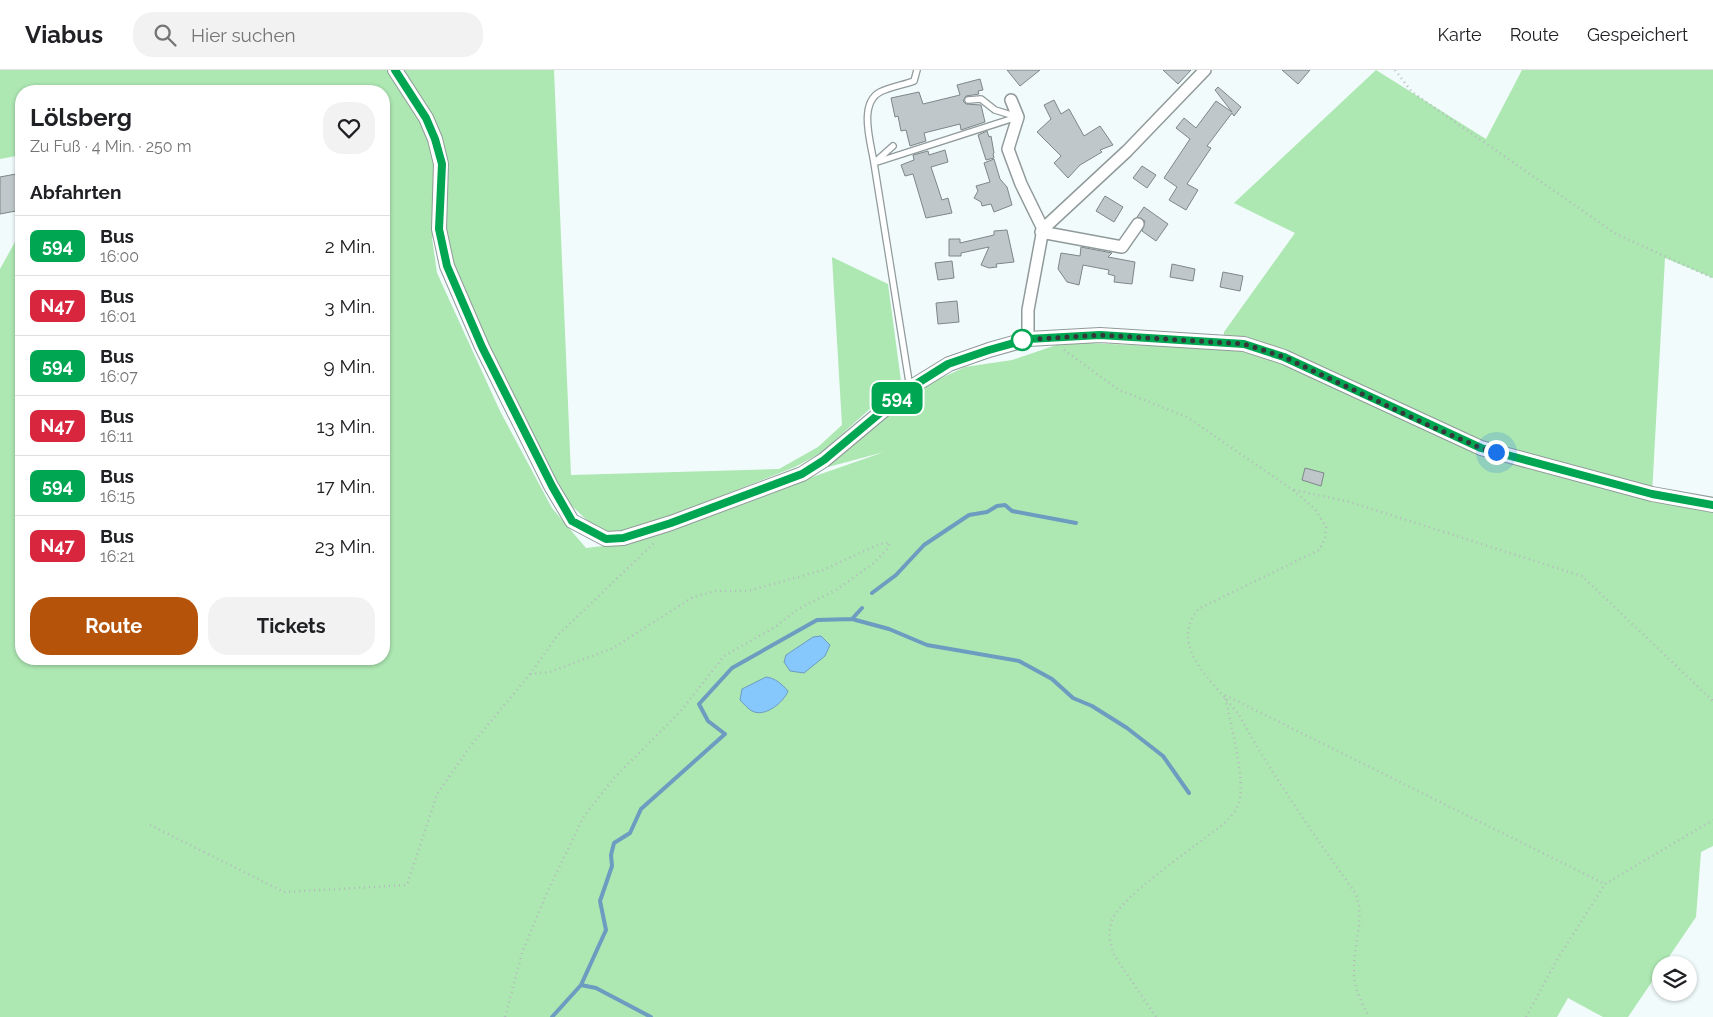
<!DOCTYPE html>
<html lang="de">
<meta charset="utf-8">
<style>
body{margin:0;font-family:Raleway,sans-serif;background:#f2f2f2;color:#202124;height:100vh;display:flex;flex-direction:column;font-size:19px;white-space:nowrap}
*{box-sizing:border-box;margin:0}
p{font-size:16px;color:#757577}
.icon{flex:none;width:28px;height:28px;fill:none;stroke:currentColor;stroke-width:2;stroke-linecap:round;stroke-linejoin:round}
.map{position:relative;flex:1;overflow:hidden}
.panel{position:absolute;left:15px;top:15px;width:375px;height:580px;display:flex;flex-direction:column;background:#fff;border-radius:20px;box-shadow:0 1px 4px #0004}
.panel>*{flex:none}
.badge{padding:0 10px;border-radius:8px;font-size:18px;line-height:32px}
.fabs{position:absolute;left:1652px;top:886px;display:grid;gap:10px}
.fabs a{display:grid;place-items:center;width:45px;height:45px;border-radius:50%;background:#fff;box-shadow:0 1px 4px #0004;font-size:25px}
.you{position:absolute;width:25px;height:25px;margin:-12px;border:4px solid #fff;border-radius:50%;background:#1a73e8;box-shadow:0 0 0 8px #1a73e833}
.map>.badge{position:absolute;translate:-50% -50%;box-shadow:0 0 0 2px #fff}
h2{padding:0 15px;font-size:19px;line-height:45px}
.round{display:grid;place-items:center;flex:none;width:52px;height:52px;border-radius:20px;background:#f2f2f2}
.summary{display:flex;align-items:center;justify-content:space-between;height:85px;padding:0 15px}
h1{font-size:24px;font-weight:700;line-height:38px}
.cta{display:flex;gap:10px;margin-top:auto;padding:10px 15px}
.cta a{flex:1;height:58px;border-radius:20px;background:#b45309;color:#fff;font-size:20px;font-weight:700;line-height:58px;text-align:center}
.cta a+a{background:#f2f2f2;color:#202124}
ul{padding:0;list-style:none}
li{display:flex;align-items:center;gap:15px;height:60px;padding:0 15px;border-top:1px solid #e0e0e0}
li div{flex:1}
li b{display:block;font-size:19px}
li em{font-style:normal}
li .badge{min-width:55px;font-weight:700;text-align:center}
header{display:flex;align-items:center;gap:30px;box-sizing:border-box;height:70px;padding:0 25px;background:#fff;border-bottom:1px solid #e0e0e0}
header strong{font-size:24px}
nav{display:flex;gap:28px;margin-inline-start:auto;font-size:18px}
.search{width:350px;height:45px;background:#f2f2f2;display:flex;align-items:center;gap:12px;box-sizing:border-box;padding:0 18px;border-radius:20px;color:#757577;font-size:19px}
.map>svg:first-child{display:block}
.green{fill:#ade7b2}
.water{fill:#86c7fc;stroke:#6d9cc1}
.lines{fill:none;stroke-linecap:round;stroke-linejoin:round}
.stream{stroke:#6d9cc1;stroke-width:4}
.building{fill:#bfc7ca;stroke:#7d8688}
.service-casing{stroke:#919a9a;stroke-width:8}
.minor-casing{stroke:#919a9a;stroke-width:14}
.tertiary-casing{stroke:#919a9a;stroke-width:16}
.path{stroke:#b3bbbb;stroke-width:2.5;stroke-dasharray:1 4;stroke-linecap:butt}
.service{stroke:#fff;stroke-width:5.5}
.minor{stroke:#fff;stroke-width:11}
.tertiary{stroke:#fff;stroke-width:14}
.line-casing{stroke:#fff;stroke-width:11}
.line{stroke:#00a651;stroke-width:8}
.walk{stroke:#343838;stroke-width:5;stroke-dasharray:0 9}
.stop-dot{fill:#fff;stroke:#00a651;stroke-width:2.5}
</style>
<header>
<strong>Viabus</strong>
<div class="search"><svg class="icon" aria-label="search" viewBox="0 0 24 24"><circle cx="10" cy="10" r="6"/><path d="M15 15l6 6"/></svg>Hier suchen</div>
<nav><a>Karte</a><a>Route</a><a>Gespeichert</a></nav>
</header>
<div class="map">
<svg width="1713" height="947" viewBox="0 0 1713 947">
<rect width="100%" height="100%" fill="#f1fbfb"/>
<!-- green -->
<path class="green" d="M 0,0 L 554,0 L 571,405 L 779,399 L 818,377 L 842,355 L 832,187 L 888,214 L 901,311 L 821,383 L 795,397 L 679,443 L 618,463 L 596,459 L 551,416 L 482,277 L 439,160 L 432,168 L 437,203 L 500,341 L 552,438 L 586,478 L 620,474 L 884,382 L 802,404 L 924,316 L 965,297 L 1012,290 L 1065,272 L 1222,279 L 1224,262 L 1295,163 L 1234,133 L 1376,0 L 1486,69 L 1522,0 L 1713,0 L 1713,208 L 1665,188 L 1652,424 L 1713,434 L 1713,776 L 1701,782 L 1696,847 L 1628,947 L 1603,947 L 1568,928 L 1557,947 L 0,947 L 0,199 L 15,172 L 21,170 L 21,589 L 384,589 L 384,21 L 21,21 L 21,85 L 0,89 Z"/>
<!-- water -->
<path class="water" d="M 821,566 L 830,575 L 825,586 L 804,603 L 790,601 L 784,592 L 786,585 L 813,567 Z
M 766,607 C 775,608 782,614 788,621 C 784,632 765,648 752,641 C 748,639 744,634 740,630 L 742,619 Z"/>
<g class="lines">
<!-- stream -->
<path class="stream" d="M 872,523 L 896,505 L 924,475 L 969,445 L 987,442 L 997,436 L 1005,435 L 1012,441 L 1076,453
M 852,549 L 889,559 L 927,575 L 1019,591 L 1052,609 L 1073,628 L 1092,636 L 1127,658 L 1163,686 L 1189,723
M 581,915 L 596,918 L 651,947
M 552,947 L 581,915 L 606,860 L 600,831 L 612,796 L 611,785 L 614,773 L 630,763 L 641,739 L 725,664 L 708,651 L 699,634 L 732,598 L 817,550 L 852,549 L 862,538"/>
</g>
<!-- building -->
<path class="building" d="M 1007,0 L 1040,0 L 1020,16 Z
M 1163,0 L 1191,0 L 1178,14 Z
M 1282,0 L 1310,0 L 1298,14 Z
M 980,9 L 983,20 L 978,21 L 979,24 L 966,26 L 963,31 L 966,34 L 981,35 L 985,52 L 961,60 L 960,54 L 924,63 L 926,71 L 910,76 L 906,60 L 901,61 L 898,46 L 895,47 L 891,28 L 919,22 L 923,34 L 960,25 L 957,15 Z
M 1218,17 L 1241,37 L 1234,46 L 1232,43 L 1207,76 L 1211,78 L 1187,114 L 1198,120 L 1186,140 L 1169,130 L 1177,117 L 1164,108 L 1190,69 L 1176,58 L 1184,48 L 1196,58 L 1216,31 L 1232,42 L 1215,20 Z
M 1054,30 L 1061,44 L 1069,39 L 1084,66 L 1100,56 L 1113,75 L 1100,80 L 1102,82 L 1080,95 L 1068,108 L 1054,93 L 1061,86 L 1037,62 L 1051,49 L 1044,35 Z
M 987,61 L 989,67 L 991,66 L 994,83 L 993,84 L 994,88 L 986,90 L 978,65 Z
M 945,80 L 948,92 L 931,97 L 942,130 L 948,128 L 952,143 L 926,148 L 913,104 L 905,106 L 901,95 L 914,90 L 913,85 L 928,81 L 929,85 Z
M 994,89 L 1000,109 L 1007,117 L 1012,135 L 994,142 L 991,134 L 982,136 L 981,132 L 974,128 L 978,121 L 976,116 L 990,112 L 984,93 Z
M 1142,96 L 1156,105 L 1147,118 L 1133,108 Z
M 21,103 L 21,140 L 0,144 L 0,107 Z
M 1105,126 L 1123,137 L 1114,152 L 1096,141 Z
M 1144,137 L 1168,154 L 1156,171 L 1142,161 L 1145,151 L 1137,147 Z
M 1007,160 L 1014,192 L 996,194 L 997,197 L 989,198 L 981,195 L 989,177 L 961,183 L 961,186 L 949,186 L 949,169 L 960,169 L 960,173 L 994,165 L 994,161 Z
M 1081,177 L 1112,183 L 1108,187 L 1135,192 L 1132,214 L 1114,212 L 1115,206 L 1108,204 L 1109,200 L 1083,195 L 1079,215 L 1067,212 L 1058,199 L 1061,183 L 1080,186 Z
M 952,191 L 954,208 L 938,210 L 935,193 Z
M 1172,194 L 1195,199 L 1193,211 L 1170,207 Z
M 1223,202 L 1243,206 L 1240,221 L 1220,217 Z
M 957,231 L 959,252 L 938,254 L 936,233 Z
M 1305,398 L 1324,403 L 1321,416 L 1302,410 Z"/>
<g class="lines">
<!-- service casing -->
<g class="service-casing">
<path id="service" d="M 917,0 L 914,11 C 903,15 890,17 880,22 C 858,34 871,73 874,93 L 1017,47
M 968,30 L 981,29 L 995,40 L 1018,47
M 893,76 L 874,93 L 910,318"/>
</g>
<!-- minor casing -->
<g class="minor-casing">
<path id="minor" d="M 1011,30 L 1018,47 L 1008,79 L 1021,114 L 1043,159
M 1041,162 L 1122,177 L 1138,154
M 1028,269 L 1028,240 L 1043,159 L 1127,81 L 1205,0"/>
</g>
<!-- tertiary casing -->
<g class="tertiary-casing">
<path id="tertiary" d="M 395,0 L 426,48 L 435,69 L 441,94 L 439,159 L 447,196 L 482,277 L 551,416 L 572,451 L 606,469 L 623,468 L 671,453 L 802,404 L 824,390 L 910,318 L 949,294 L 989,280 L 1028,269 L 1100,265 L 1244,274 L 1284,287 L 1481,378 L 1652,424 L 1713,435"/>
</g>
<!-- path -->
<path class="path" d="M 1395,0 L 1412,22 L 1616,164 L 1713,208
M 1064,280 L 1119,320 L 1187,347 L 1293,420 L 1315,439 L 1326,457 L 1325,469 L 1319,480 L 1198,539 C 1188,552 1185,565 1191,581 C 1197,600 1226,627 1239,645 C 1245,655 1250,665 1256,675 C 1287,726 1321,775 1356,824 C 1365,850 1353,876 1354,902 C 1354,919 1362,933 1369,947
M 1294,420 L 1350,432 L 1582,506 L 1713,631
M 1225,625 L 1605,814
M 150,755 L 284,822 L 407,815 L 437,724 L 472,674 L 530,604 L 557,566 L 654,473
M 505,947 L 522,883 L 546,825 L 584,746 L 614,708 L 680,642 L 724,586 L 775,557 L 798,539 L 836,520 L 874,493 L 888,478 L 890,473 L 880,474 L 823,500 L 748,521 L 716,521 L 693,527 L 613,578 L 550,602 L 530,604
M 1156,947 L 1114,885 C 1110,874 1107,860 1113,848 C 1124,826 1183,785 1205,768 C 1218,758 1233,749 1239,733 C 1246,711 1230,651 1225,627
M 1526,947 L 1558,888 L 1605,814 L 1713,750"/>
<!-- service -->
<use href="#service" class="service"/>
<!-- minor -->
<use href="#minor" class="minor"/>
<!-- tertiary -->
<use href="#tertiary" class="tertiary"/>
</g>
<g class="lines">
<!-- line casing -->
<g class="line-casing">
<path id="line" d="M 395,0 L 426,48 L 435,69 L 442,94 L 439,159 L 447,196 L 482,277 L 552,416 L 572,451 L 606,469 L 623,468 L 671,453 L 802,404 L 824,390 L 910,318 L 948,294 L 989,280 L 1028,269 L 1100,265 L 1244,274 L 1284,287 L 1481,378 L 1652,424 L 1713,435"/>
</g>
<!-- line -->
<use href="#line" class="line"/>
<!-- walk -->
<path class="walk" d="M 1022,270 L 1100,265 L 1244,274 L 1284,287 L 1428,355 L 1481,378 L 1496,382"/>
</g>
<!-- markers -->
<circle class="stop-dot" cx="1022" cy="270" r="10"/>
</svg>
<div class="fabs">
<a><svg class="icon" aria-label="layers" viewBox="0 0 24 24"><path d="M12 4l9 5-9 5-9-5zM3 14l9 5 9-5"/></svg></a>
</div>
<div class="you" style="left:1496px;top:382px"></div>
<b class="badge" style="left:897px;top:328px;background:#00a651;color:#fff">594</b>
<section class="panel">
<div class="summary"><div><h1>Lölsberg</h1><p>Zu Fuß · 4 Min. · 250 m</p></div><a class="round"><svg class="icon" aria-label="heart" viewBox="0 0 24 24"><path d="M12 20l-8-8c-3-5 5-10 8-4 3-6 11-1 8 4z"/></svg></a></div>
<h2>Abfahrten</h2>
<ul>
<li><span class="badge" style="background:#00a651;color:#fff">594</span><div><b>Bus</b><p>16:00</p></div><em>2 Min.</em></li>
<li><span class="badge" style="background:#d7263d;color:#fff">N47</span><div><b>Bus</b><p>16:01</p></div><em>3 Min.</em></li>
<li><span class="badge" style="background:#00a651;color:#fff">594</span><div><b>Bus</b><p>16:07</p></div><em>9 Min.</em></li>
<li><span class="badge" style="background:#d7263d;color:#fff">N47</span><div><b>Bus</b><p>16:11</p></div><em>13 Min.</em></li>
<li><span class="badge" style="background:#00a651;color:#fff">594</span><div><b>Bus</b><p>16:15</p></div><em>17 Min.</em></li>
<li><span class="badge" style="background:#d7263d;color:#fff">N47</span><div><b>Bus</b><p>16:21</p></div><em>23 Min.</em></li>
</ul>
<div class="cta"><a>Route</a><a>Tickets</a></div>
</section>
</div>
